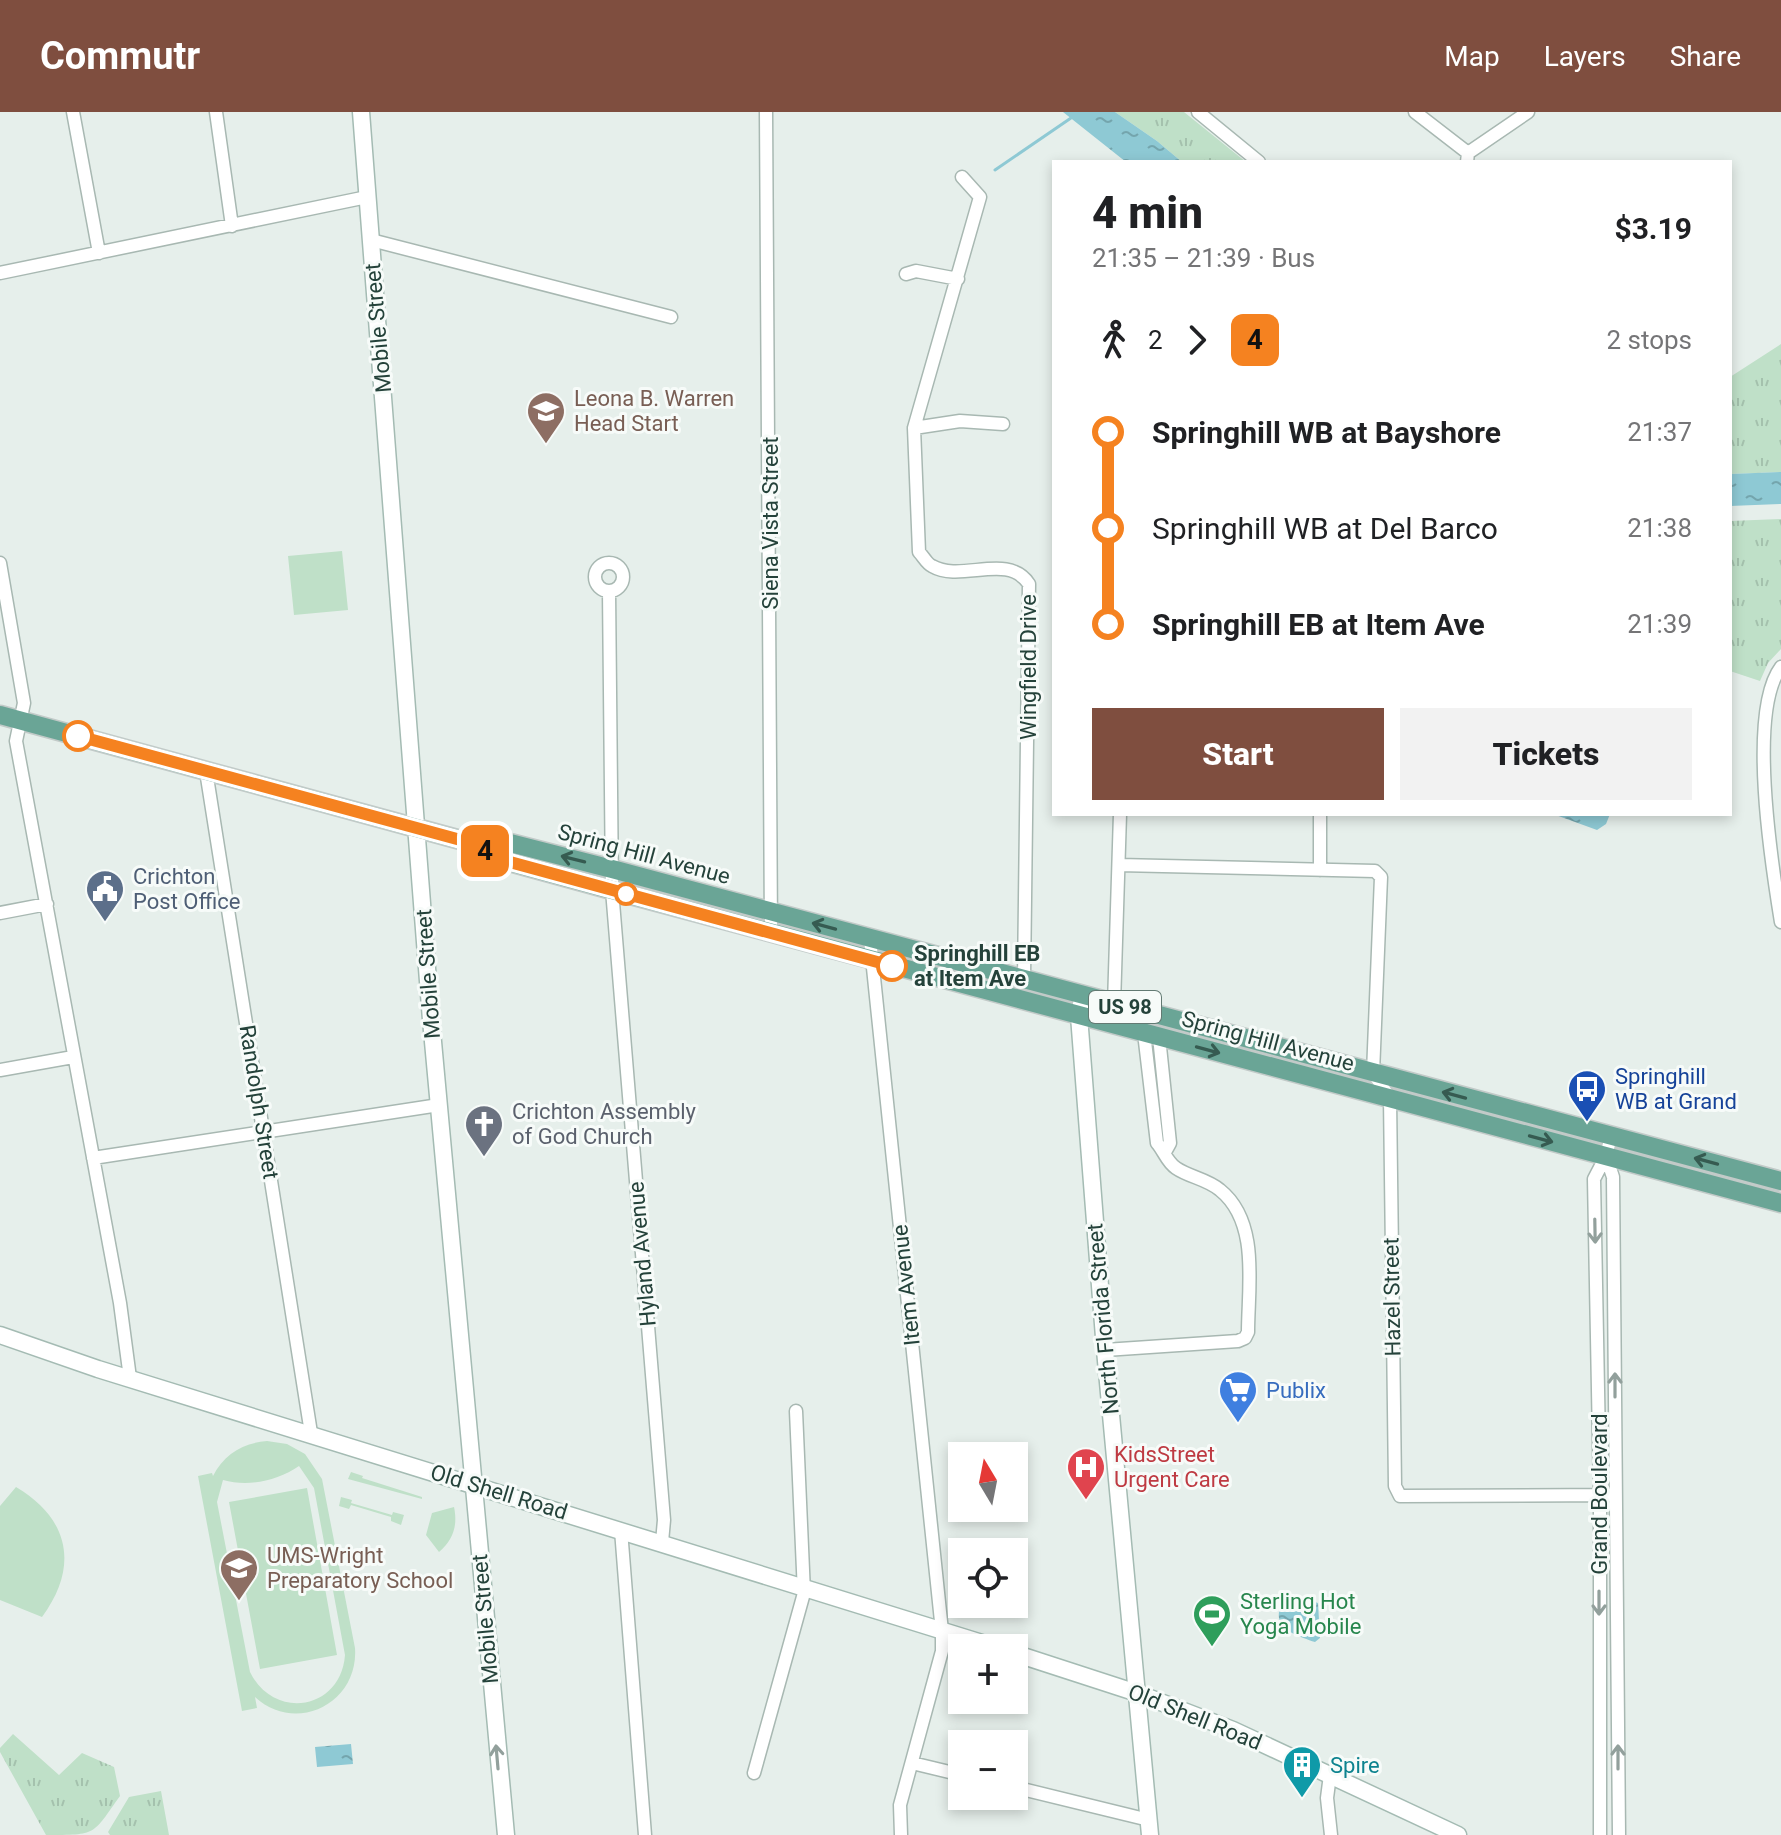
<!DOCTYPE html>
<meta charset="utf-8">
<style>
body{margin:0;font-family:Roboto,sans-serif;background:#f2f2f2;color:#202124;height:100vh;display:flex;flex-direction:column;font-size:30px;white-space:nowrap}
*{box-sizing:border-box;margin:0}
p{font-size:26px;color:#757577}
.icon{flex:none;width:44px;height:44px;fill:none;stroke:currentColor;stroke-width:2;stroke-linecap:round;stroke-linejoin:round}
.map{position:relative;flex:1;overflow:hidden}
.side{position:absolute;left:1052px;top:48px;width:680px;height:656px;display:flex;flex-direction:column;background:#fff;border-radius:0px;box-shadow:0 4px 12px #0003}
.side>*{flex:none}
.badge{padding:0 16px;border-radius:12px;font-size:28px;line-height:52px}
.needle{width:52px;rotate:350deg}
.fabs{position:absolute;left:948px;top:1330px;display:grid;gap:16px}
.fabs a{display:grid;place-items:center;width:80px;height:80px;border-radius:0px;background:#fff;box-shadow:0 4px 12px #0003;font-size:40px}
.map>.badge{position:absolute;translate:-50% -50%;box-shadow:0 0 0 4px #fff}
.legs{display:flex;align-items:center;gap:12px;height:88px;padding:0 40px;font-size:26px}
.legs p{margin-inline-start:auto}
.head{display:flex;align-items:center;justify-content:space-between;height:136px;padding:0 40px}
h1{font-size:44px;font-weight:800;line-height:60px}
.primary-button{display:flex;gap:16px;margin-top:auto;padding:16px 40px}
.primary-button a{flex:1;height:92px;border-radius:0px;background:#7f4e3f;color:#fff;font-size:32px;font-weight:800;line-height:92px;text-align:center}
.primary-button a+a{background:#f2f2f2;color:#202124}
ul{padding:0 40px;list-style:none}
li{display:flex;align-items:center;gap:28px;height:96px;font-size:30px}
li i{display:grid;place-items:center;width:12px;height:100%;margin:0 10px;background:currentColor}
li i::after{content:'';width:20px;height:20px;margin:-10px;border:6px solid;border-radius:50%;background:#fff}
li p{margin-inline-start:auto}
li:first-child i{background:linear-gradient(#0000 50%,currentColor 0)}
li:last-child i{background:linear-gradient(currentColor 50%,#0000 0)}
header{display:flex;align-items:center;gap:48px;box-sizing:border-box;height:112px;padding:0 40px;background:#7f4e3f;color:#fff}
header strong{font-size:38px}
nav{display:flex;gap:44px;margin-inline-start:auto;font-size:28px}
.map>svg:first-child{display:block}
.grass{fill:url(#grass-tufts)}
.pitch{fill:#bfe0c8;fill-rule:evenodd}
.water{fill:url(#water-ripples)}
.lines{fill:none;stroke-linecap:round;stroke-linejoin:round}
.stream{stroke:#8ec9d4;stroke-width:3}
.street-casing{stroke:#a8b8b2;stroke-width:15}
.secondary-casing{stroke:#a4bbb3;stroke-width:19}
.primary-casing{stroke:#c2cac8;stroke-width:21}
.street{stroke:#fff;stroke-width:12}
.secondary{stroke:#fff;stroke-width:16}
.primary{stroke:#6aa596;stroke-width:18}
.oneway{stroke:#365b51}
.oneway2{stroke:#92a09c}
.line-1-casing{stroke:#fff;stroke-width:18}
.line-1{stroke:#f58220;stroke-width:12}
.stop-1-dot{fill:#fff;stroke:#f58220;stroke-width:4}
.labels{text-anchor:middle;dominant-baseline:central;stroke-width:6;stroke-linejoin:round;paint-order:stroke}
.shield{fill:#f7fbf9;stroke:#637a73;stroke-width:2}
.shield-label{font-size:20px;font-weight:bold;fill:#24423a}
.street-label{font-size:22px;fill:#24423a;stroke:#f7fbf9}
.education-label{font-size:22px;fill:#785e54;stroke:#f7fbf9;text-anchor:start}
.service-label{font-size:22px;fill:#4e5e75;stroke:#f7fbf9;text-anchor:start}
.stop-label{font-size:22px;font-weight:bold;fill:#24423a;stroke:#f7fbf9;text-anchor:start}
.transit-label{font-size:22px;fill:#164399;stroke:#f7fbf9;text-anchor:start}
.worship-label{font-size:22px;fill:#5b616d;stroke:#f7fbf9;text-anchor:start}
.shop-label{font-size:22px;fill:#366cbe;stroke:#f7fbf9;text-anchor:start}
.health-label{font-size:22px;fill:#be3a42;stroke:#f7fbf9;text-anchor:start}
.leisure-label{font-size:22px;fill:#27864d;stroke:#f7fbf9;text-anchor:start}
.culture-label{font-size:22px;fill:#0d838f;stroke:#f7fbf9;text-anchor:start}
</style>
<header>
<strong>Commutr</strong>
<nav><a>Map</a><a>Layers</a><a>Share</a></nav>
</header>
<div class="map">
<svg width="1781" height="1723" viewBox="0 0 1781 1723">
<defs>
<pattern id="grass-tufts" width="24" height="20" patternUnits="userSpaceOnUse" patternTransform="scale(2)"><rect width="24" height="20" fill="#bfe0c8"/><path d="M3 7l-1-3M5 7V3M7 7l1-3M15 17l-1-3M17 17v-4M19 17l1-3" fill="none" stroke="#a4c1ad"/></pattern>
<pattern id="water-ripples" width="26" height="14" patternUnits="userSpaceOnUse" patternTransform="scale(2)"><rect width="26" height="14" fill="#8ec9d4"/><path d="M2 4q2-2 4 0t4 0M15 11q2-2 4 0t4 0" fill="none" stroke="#74a5ad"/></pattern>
</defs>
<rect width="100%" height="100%" fill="#e6efeb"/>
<!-- grass -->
<path class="grass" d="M 1115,0 L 1184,0 L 1246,50 L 1182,50 L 1157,29 Z
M 1781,232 L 1781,360 L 1730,362 L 1730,265 Z
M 1781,407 L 1781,537 L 1768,551 L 1760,569 L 1730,559 L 1730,409 Z
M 13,1622 L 59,1663 L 82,1641 L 114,1655 L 120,1684 C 92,1723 98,1723 46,1723 L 0,1640 L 0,1636 Z
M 161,1679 L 169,1723 L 110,1723 L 108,1720 L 129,1685 Z"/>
<!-- pitch -->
<path class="pitch" d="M 342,439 L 348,498 L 294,503 L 288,444 Z
M 267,1329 L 287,1332 L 305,1342 L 322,1367 L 355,1536 C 359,1591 296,1623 255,1585 L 257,1596 L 242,1599 L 198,1364 L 212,1361 L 213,1364 C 224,1342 243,1331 267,1329 ZM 299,1354 L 314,1376 L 345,1543 C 341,1598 274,1609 250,1560 L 217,1390 L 223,1368 C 248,1375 277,1369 299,1354 Z
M 351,1360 L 363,1364 L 362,1366 L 422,1385 L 422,1387 L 348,1367 Z
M 16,1375 C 70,1407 79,1455 42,1505 L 0,1488 L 0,1394 Z
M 307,1376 L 337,1543 L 260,1557 L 229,1390 Z
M 341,1385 L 352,1388 L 351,1391 L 392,1403 L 393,1400 L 404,1403 L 401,1413 L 391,1409 L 391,1405 L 351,1393 L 349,1397 L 339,1394 Z
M 454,1395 C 458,1414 453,1428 439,1440 L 426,1423 L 432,1401 Z"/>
<!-- water -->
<path class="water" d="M 1063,0 L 1115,0 L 1157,29 L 1182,50 L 1126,50 Z
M 1781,360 L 1781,392 L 1730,394 L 1730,362 Z
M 1553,702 L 1610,702 L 1606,712 L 1597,718 Z
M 1312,1489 L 1318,1491 L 1320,1526 L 1315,1530 C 1298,1524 1269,1516 1282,1492 Z
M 351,1632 L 353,1652 L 317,1655 L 315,1635 Z"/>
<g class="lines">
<!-- stream -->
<path class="stream" d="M 995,58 L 1071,6"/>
<!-- street casing -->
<g class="street-casing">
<path id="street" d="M 73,0 L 99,141
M 216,0 L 232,114
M 766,0 L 771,821
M 1198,0 L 1259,50
M 1415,0 L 1468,41
M 1467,50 L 1468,41 L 1528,0
M 962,65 L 980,85 L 914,316 L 919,440 C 923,444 927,452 932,454 C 961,471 1008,440 1029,472 L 1024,866
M 371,128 L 671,205
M 0,161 L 367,85
M 906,162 L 916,159 L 958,167
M 914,316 L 960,309 L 1003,312
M 0,451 L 24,591 L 16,629 L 120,1191 L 130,1266
M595 465a14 14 0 1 1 28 0a14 14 0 1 1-28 0Z
M 609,479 L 612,778 L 664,1408 L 662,1430
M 1781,555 C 1747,600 1772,755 1781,810
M 206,659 L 311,1321
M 1119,753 L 1375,759 L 1381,765 L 1373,961 L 1390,986 L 1395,1374 L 1400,1384 L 1616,1383
M 1320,758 L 1320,702
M 0,801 L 47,792
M 870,827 L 942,1519 L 942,1539 L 900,1693 L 901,1723
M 1109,912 L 1114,892 L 1120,702
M 1159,925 L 1170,1031 L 1165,1040
M 0,958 L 73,945
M 1606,1044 L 1613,1065 L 1619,1723
M 93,1046 L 439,993
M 1105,1238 L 1238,1229 L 1245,1226 L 1248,1220 C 1248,1175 1260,1110 1220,1078 C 1207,1067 1189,1065 1176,1056 C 1167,1050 1164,1039 1157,1031 L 1144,921
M 621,1418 L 645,1723
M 912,1651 L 962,1663
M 754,1661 L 804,1481 L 796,1299
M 1330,1663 L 1327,1686 L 1331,1723
M 1014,1675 L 1149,1708
M 1600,1723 L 1600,1383 L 1594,1067 L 1606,1044 L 1611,1024"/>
</g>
<!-- secondary casing -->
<g class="secondary-casing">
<path id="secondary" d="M 361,0 L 431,908 L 506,1723
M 1081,892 L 1079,904 L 1105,1238 L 1150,1723
M 0,1223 L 98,1257 L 998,1536
M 1014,1541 L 1137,1581 L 1233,1618 L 1458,1723"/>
</g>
<!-- primary casing -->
<g class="primary-casing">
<path id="primary" d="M 0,603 L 468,730 L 506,749 L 612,778 L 1781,1091
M 475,730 L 510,731 L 612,757 L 1781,1069"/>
</g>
<!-- street -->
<use href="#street" class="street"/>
<!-- secondary -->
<use href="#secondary" class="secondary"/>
<!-- primary -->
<use href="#primary" class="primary"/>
</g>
<!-- one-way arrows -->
<defs><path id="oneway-shaft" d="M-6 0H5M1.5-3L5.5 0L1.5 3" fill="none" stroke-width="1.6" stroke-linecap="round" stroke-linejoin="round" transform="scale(2)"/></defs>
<g class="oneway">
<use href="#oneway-shaft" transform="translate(573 747) rotate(-166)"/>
<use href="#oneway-shaft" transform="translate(824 814) rotate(-165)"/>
<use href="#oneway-shaft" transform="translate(1208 938) rotate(15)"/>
<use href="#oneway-shaft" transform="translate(1454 983) rotate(-165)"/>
<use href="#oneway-shaft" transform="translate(1541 1027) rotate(15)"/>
<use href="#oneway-shaft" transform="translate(1706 1049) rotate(-165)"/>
</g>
<g class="oneway2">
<use href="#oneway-shaft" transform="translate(1595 1119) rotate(89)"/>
<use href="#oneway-shaft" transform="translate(1615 1273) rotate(-90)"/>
<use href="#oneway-shaft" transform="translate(1599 1491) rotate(90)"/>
<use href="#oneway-shaft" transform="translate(497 1645) rotate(-95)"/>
<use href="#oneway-shaft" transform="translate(1618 1645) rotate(-90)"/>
</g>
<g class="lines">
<!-- line-1 casing -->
<g class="line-1-casing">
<path id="line-1" d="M 78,624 L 468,730 L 506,749 L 892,854"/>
</g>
<!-- line-1 -->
<use href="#line-1" class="line-1"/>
</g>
<!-- icons -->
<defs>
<g id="school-pin" transform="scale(2)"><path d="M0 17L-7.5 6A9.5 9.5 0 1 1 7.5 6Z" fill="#8d6e63" stroke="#f7fbf9"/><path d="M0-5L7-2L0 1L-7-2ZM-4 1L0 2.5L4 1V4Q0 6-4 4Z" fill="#fff"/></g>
<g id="civic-pin" transform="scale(2)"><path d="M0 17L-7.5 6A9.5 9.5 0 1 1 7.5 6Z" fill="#5c6f8a" stroke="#f7fbf9"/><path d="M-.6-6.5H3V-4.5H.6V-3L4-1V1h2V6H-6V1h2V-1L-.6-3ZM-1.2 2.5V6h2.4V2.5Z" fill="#fff"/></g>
<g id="bus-pin" transform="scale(2)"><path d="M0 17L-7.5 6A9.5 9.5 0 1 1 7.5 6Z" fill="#1a4fb4" stroke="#f7fbf9"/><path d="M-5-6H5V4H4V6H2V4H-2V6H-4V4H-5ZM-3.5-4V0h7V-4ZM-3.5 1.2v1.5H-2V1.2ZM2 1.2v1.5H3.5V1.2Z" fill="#fff"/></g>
<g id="church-pin" transform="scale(2)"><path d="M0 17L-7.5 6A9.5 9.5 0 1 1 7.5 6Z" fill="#6b7280" stroke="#f7fbf9"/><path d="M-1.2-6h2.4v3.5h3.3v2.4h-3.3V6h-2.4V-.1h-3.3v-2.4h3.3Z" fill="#fff"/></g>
<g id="supermarket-pin" transform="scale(2)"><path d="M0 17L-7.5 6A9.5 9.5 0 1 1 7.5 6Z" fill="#3f7fe0" stroke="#f7fbf9"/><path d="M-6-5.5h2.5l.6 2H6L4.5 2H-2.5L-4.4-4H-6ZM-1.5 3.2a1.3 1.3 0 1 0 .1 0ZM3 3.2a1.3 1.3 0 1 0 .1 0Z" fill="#fff"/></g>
<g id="hospital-pin" transform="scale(2)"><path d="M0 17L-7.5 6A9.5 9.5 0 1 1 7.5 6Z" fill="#e0444e" stroke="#f7fbf9"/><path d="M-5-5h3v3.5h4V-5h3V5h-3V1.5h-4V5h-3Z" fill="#fff"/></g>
<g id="stadium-pin" transform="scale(2)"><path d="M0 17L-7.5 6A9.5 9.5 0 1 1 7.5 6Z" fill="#2e9e5b" stroke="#f7fbf9"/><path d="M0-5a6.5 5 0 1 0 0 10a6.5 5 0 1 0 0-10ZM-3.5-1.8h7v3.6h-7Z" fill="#fff"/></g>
<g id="building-pin" transform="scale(2)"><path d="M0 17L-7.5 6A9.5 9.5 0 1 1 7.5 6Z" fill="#0f9aa8" stroke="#f7fbf9"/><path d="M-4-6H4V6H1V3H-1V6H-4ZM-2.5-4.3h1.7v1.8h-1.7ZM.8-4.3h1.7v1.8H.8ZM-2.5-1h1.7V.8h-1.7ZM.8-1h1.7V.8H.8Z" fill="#fff"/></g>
</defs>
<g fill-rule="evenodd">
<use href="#school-pin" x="546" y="299"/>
<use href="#civic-pin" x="105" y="777"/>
<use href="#bus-pin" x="1587" y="977"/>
<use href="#church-pin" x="484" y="1012"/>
<use href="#supermarket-pin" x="1238" y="1278"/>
<use href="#hospital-pin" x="1086" y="1355"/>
<use href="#school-pin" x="239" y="1456"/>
<use href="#stadium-pin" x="1212" y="1502"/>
<use href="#building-pin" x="1302" y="1653"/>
</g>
<!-- markers -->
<g class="stop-1-dot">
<circle cx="78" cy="624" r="14"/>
<circle cx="626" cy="782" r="10"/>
<circle cx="892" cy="854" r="14"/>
</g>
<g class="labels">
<!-- shield labels -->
<rect class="shield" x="1089" y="879" width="72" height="32" rx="6"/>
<g class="shield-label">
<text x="1125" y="895">US 98</text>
</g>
<!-- street labels -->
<g class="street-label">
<text transform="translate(378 216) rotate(-95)">Mobile Street</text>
<text transform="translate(770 411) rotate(-90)">Siena Vista Street</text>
<text transform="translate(1028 555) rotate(-90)">Wingfield Drive</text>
<text transform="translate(644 742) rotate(15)">Spring Hill Avenue</text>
<text transform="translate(428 862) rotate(-94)">Mobile Street</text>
<text transform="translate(1268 929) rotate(15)">Spring Hill Avenue</text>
<text transform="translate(259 990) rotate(81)">Randolph Street</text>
<text transform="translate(642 1142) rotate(-95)">Hyland Avenue</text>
<text transform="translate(906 1173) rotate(-96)">Item Avenue</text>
<text transform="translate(1392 1185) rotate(-91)">Hazel Street</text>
<text transform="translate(1103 1207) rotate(-95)">North Florida Street</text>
<text transform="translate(499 1380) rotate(17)">Old Shell Road</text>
<text transform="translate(1599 1382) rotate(-90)">Grand Boulevard</text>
<text transform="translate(485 1507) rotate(-95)">Mobile Street</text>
<text transform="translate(1195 1605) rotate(22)">Old Shell Road</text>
</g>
<!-- education labels -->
<g class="education-label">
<text x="574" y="286">Leona B. Warren<tspan x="574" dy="25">Head Start</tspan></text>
<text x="267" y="1443">UMS-Wright<tspan x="267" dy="25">Preparatory School</tspan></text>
</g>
<!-- service labels -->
<g class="service-label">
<text x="133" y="764">Crichton<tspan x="133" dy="25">Post Office</tspan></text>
</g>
<!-- stop labels -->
<g class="stop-label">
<text x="914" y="841">Springhill EB<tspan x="914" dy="25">at Item Ave</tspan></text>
</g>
<!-- transit labels -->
<g class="transit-label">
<text x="1615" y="964">Springhill<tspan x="1615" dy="25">WB at Grand</tspan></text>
</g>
<!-- worship labels -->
<g class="worship-label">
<text x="512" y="999">Crichton Assembly<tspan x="512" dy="25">of God Church</tspan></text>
</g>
<!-- shop labels -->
<g class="shop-label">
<text x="1266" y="1278">Publix</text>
</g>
<!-- health labels -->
<g class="health-label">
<text x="1114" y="1342">KidsStreet<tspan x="1114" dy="25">Urgent Care</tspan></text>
</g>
<!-- leisure labels -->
<g class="leisure-label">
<text x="1240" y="1489">Sterling Hot<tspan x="1240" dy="25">Yoga Mobile</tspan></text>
</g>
<!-- culture labels -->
<g class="culture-label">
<text x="1330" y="1653">Spire</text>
</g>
</g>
</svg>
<div class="fabs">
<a><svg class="needle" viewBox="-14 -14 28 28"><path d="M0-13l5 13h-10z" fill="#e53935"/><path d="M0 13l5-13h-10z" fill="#757577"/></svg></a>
<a><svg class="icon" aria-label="locate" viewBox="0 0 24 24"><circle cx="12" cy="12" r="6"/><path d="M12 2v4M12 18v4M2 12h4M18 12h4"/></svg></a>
<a>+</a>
<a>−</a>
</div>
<b class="badge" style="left:485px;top:739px;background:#f58220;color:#111">4</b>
<section class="side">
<div class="head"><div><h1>4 min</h1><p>21:35 – 21:39 · Bus</p></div><b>$3.19</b></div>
<div class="legs"><svg class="icon" aria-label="walk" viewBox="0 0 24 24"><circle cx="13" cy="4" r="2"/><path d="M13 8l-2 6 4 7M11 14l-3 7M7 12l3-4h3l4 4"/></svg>2<svg class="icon" aria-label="forward" viewBox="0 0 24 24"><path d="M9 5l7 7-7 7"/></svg><b class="badge" style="background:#f58220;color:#111">4</b><p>2 stops</p></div>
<ul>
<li><i style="color:#f58220"></i><b>Springhill WB at Bayshore</b><p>21:37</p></li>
<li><i style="color:#f58220"></i><span>Springhill WB at Del Barco</span><p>21:38</p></li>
<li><i style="color:#f58220"></i><b>Springhill EB at Item Ave</b><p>21:39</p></li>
</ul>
<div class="primary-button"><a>Start</a><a>Tickets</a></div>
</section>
</div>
